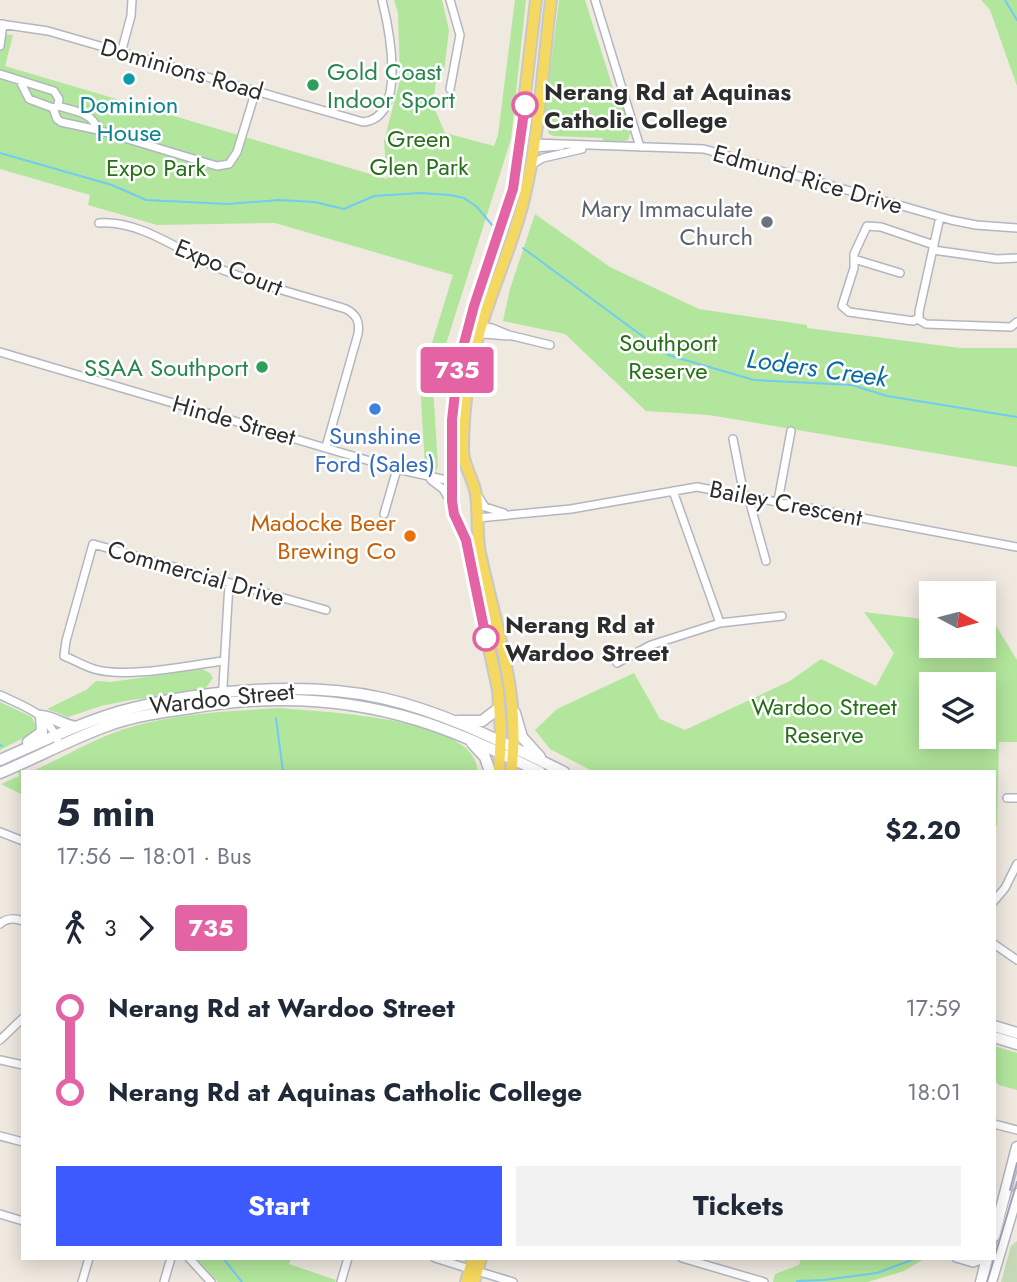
<!DOCTYPE html>
<meta charset="utf-8">
<style>
body{margin:0;font-family:Jost,sans-serif;background:#f2f2f3;color:#1f2937;height:100vh;display:flex;flex-direction:column;font-size:26px;white-space:nowrap}
*{box-sizing:border-box;margin:0}
p{font-size:23px;color:#747a83}
.icon{flex:none;width:38px;height:38px;fill:none;stroke:currentColor;stroke-width:2;stroke-linecap:round;stroke-linejoin:round}
.map{position:relative;flex:1;overflow:hidden}
.panel{position:absolute;left:21px;top:770px;width:975px;height:490px;display:flex;flex-direction:column;background:#fff;border-radius:0px;box-shadow:0 4px 18px #0003}
.panel>*{flex:none}
.badge{padding:0 14px;border-radius:5px;font-size:24px;line-height:46px}
.needle{width:46px;rotate:97deg}
.buttons{position:absolute;left:919px;top:581px;display:grid;gap:14px}
.buttons a{display:grid;place-items:center;width:77px;height:77px;border-radius:0px;background:#fff;box-shadow:0 4px 18px #0003;font-size:35px}
.map>.badge{position:absolute;translate:-50% -50%;box-shadow:0 0 0 4px #fff}
.legs{display:flex;align-items:center;gap:10px;height:77px;padding:0 35px;font-size:23px}
.legs p{margin-inline-start:auto}
.overview{display:flex;align-items:center;justify-content:space-between;height:119px;padding:0 35px}
h1{font-size:38px;font-weight:700;line-height:52px}
.action{display:flex;gap:14px;margin-top:auto;padding:14px 35px}
.action a{flex:1;height:80px;border-radius:0px;background:#3d5aff;color:#fff;font-size:28px;font-weight:700;line-height:80px;text-align:center}
.action a+a{background:#f2f2f3;color:#1f2937}
ul{padding:0 35px;list-style:none}
li{display:flex;align-items:center;gap:24px;height:84px;font-size:26px}
li i{display:grid;place-items:center;width:10px;height:100%;margin:0 9px;background:currentColor}
li i::after{content:'';width:18px;height:18px;margin:-9px;border:5px solid;border-radius:50%;background:#fff}
li p{margin-inline-start:auto}
li:first-child i{background:linear-gradient(#0000 50%,currentColor 0)}
li:last-child i{background:linear-gradient(currentColor 50%,#0000 0)}
.map>svg:first-child{display:block}
.green{fill:#b2e69c;fill-rule:evenodd}
.cemetery{fill:#c6d9b7}
.lines{fill:none;stroke-linecap:round;stroke-linejoin:round}
.stream{stroke:#72cbf2;stroke-width:2}
.street-casing{stroke:#b3b6c1;stroke-width:10}
.secondary-casing{stroke:#b3b6c1;stroke-width:13}
.primary-casing{stroke:#c8c8c8;stroke-width:14}
.street{stroke:#fff;stroke-width:7}
.secondary{stroke:#fff;stroke-width:10}
.primary{stroke:#f5d85f;stroke-width:10}
.tram{stroke:#a2a4b8;stroke-width:2}
.line-1-casing{stroke:#fff;stroke-width:16}
.line-1{stroke:#e463a4;stroke-width:10}
.culture-dot{fill:#0f9aa8;stroke:#fff;stroke-width:2.5}
.leisure-dot{fill:#2e9e5b;stroke:#fff;stroke-width:2.5}
.stop-1-dot{fill:#fff;stroke:#e463a4;stroke-width:3.5}
.worship-dot{fill:#6b7280;stroke:#fff;stroke-width:2.5}
.shop-dot{fill:#3f7fe0;stroke:#fff;stroke-width:2.5}
.food-dot{fill:#e8710a;stroke:#fff;stroke-width:2.5}
.labels{text-anchor:middle;dominant-baseline:central;stroke-width:5;stroke-linejoin:round;paint-order:stroke}
.street-label{font-size:24px;fill:#2d2d2d;stroke:#fff}
.leisure-label{font-size:24px;fill:#27864d;stroke:#fff;text-anchor:start}
.stop-label{font-size:24px;font-weight:bold;fill:#2d2d2d;stroke:#fff;text-anchor:start}
.culture-label{font-size:24px;fill:#0d838f;stroke:#fff}
.park-label{font-size:24px;fill:#286f19;stroke:#fff}
.worship-label{font-size:24px;fill:#5b616d;stroke:#fff;text-anchor:end}
.shop-label{font-size:24px;fill:#366cbe;stroke:#fff}
.food-label{font-size:24px;fill:#c56008;stroke:#fff;text-anchor:end}
.water-label{font-size:26px;font-style:italic;fill:#0a6aa5;stroke:#fff}
</style>
<div class="map">
<svg width="1017" height="1282" viewBox="0 0 1017 1282">
<rect width="100%" height="100%" fill="#efe9e0"/>
<!-- green -->
<path class="green" d="M 394,0 L 442,0 L 449,30 L 444,72 L 436,81 L 433,105 L 445,133 L 494,146 L 498,135 L 515,0 L 526,0 L 511,139 L 433,385 L 438,467 L 436,471 L 425,468 L 420,382 L 453,275 L 275,223 L 157,225 L 88,205 L 90,195 L 0,169 L 0,34 L 13,35 L 5,66 L 387,179 L 384,141 L 400,80 L 398,13 Z
M 559,0 L 585,0 L 618,104 L 624,103 L 631,132 L 628,140 L 622,142 L 604,141 L 602,138 L 554,136 L 549,134 L 544,119 Z
M 981,0 L 1017,0 L 1017,86 L 990,10 Z
M 535,214 L 610,267 L 699,309 L 807,325 L 807,328 L 960,348 L 1017,348 L 1017,467 L 709,415 L 646,411 L 565,334 L 503,321 L 510,289 Z
M 864,612 L 931,620 L 931,646 L 984,646 L 984,624 L 995,624 L 1017,660 L 1017,742 L 999,742 L 997,826 L 994,826 L 994,772 L 594,772 L 550,749 L 535,730 L 557,709 L 634,673 L 660,719 L 685,730 L 790,681 L 821,659 L 876,686 L 894,653 ZM 931,684 L 984,684 L 984,737 L 931,737 Z
M 202,669 L 210,673 L 213,678 L 205,689 L 195,692 L 130,700 L 101,706 L 68,717 L 47,709 L 86,690 L 96,681 L 111,682 Z
M 0,702 L 32,717 L 35,725 L 35,730 L 31,734 L 0,750 Z
M 279,708 C 319,712 480,717 477,772 L 30,772 C 65,757 98,736 134,726 C 181,713 231,711 279,708 Z
M 21,769 L 24,772 L 23,795 L 1,784 L 19,776 L 18,772 Z
M 994,1046 L 1017,1053 L 1017,1090 L 999,1085 L 994,1080 Z
M 196,1258 L 291,1258 L 289,1264 L 336,1280 L 335,1282 L 218,1282 Z
M 801,1258 L 926,1258 L 904,1271 L 868,1282 L 773,1282 L 775,1274 L 799,1265 Z"/>
<!-- cemetery -->
<path class="cemetery" d="M 1017,1241 L 1017,1282 L 1001,1282 L 1011,1246 Z"/>
<g class="lines">
<!-- stream -->
<path class="stream" d="M 1005,0 L 1017,20
M 0,153 L 112,185 L 146,200 L 228,204 L 279,200 L 315,202 L 344,209 L 374,196 L 421,193 L 450,195 L 464,198 L 477,207 L 492,225
M 523,248 L 668,355 L 754,380 L 852,385 L 887,396 L 1017,417
M 276,718 L 283,772
M 0,745 L 2,746
M 22,773 L 23,773
M 223,1258 L 242,1282
M 797,1281 L 824,1280 L 877,1273 L 917,1258"/>
<!-- street casing -->
<g class="street-casing">
<path id="street" d="M 595,0 L 640,147
M 0,24 L 48,31 L 363,122 C 408,118 389,28 382,0
M 0,46 L 3,24
M 121,53 L 131,16 L 132,0
M 0,74 L 54,91 L 59,99 L 58,106
M 20,81 L 29,99 L 53,108
M 450,89 L 460,35 L 450,0
M 98,130 C 92,112 75,111 58,106 L 53,108 L 57,119 L 61,122 L 98,130 L 217,166 L 229,164 L 237,152 L 256,90
M 533,143 L 704,149 L 951,220 L 976,225 L 1017,228
M 533,148 L 561,146
M 531,165 L 543,158 L 582,149
M 940,217 L 919,312 L 919,320 L 926,324 L 1011,327 L 1017,322
M 99,223 C 141,220 181,252 218,268 C 259,285 304,296 346,309 C 357,315 360,322 358,334 L 326,447
M 933,250 L 997,259 L 1017,258
M 854,259 L 900,273
M 919,318 L 913,321 L 849,312 L 842,306 L 854,268 L 854,254 L 867,226 L 881,227 L 934,245
M 480,329 L 485,327 L 492,328 L 509,335 L 550,345
M 480,329 L 484,334 L 508,336
M 0,352 L 397,469 L 451,481
M 733,439 L 744,495
M 431,480 L 443,489 L 451,502
M 673,491 L 720,623
M 478,496 L 485,507 L 504,513
M 748,496 L 766,561
M 778,501 L 791,431
M 384,514 L 397,469
M 478,518 L 571,509 L 697,487 L 1017,547
M 224,661 C 189,665 128,679 94,669 C 84,666 74,660 64,656 L 66,641 L 93,544 L 326,610
M 617,663 L 651,645 L 720,623 L 782,616
M 0,695 C 30,709 48,713 60,746
M 222,703 L 229,583
M 1007,798 L 1017,798
M 0,832 L 23,841
M 994,901 L 1005,888 L 1017,864
M 0,924 C 6,918 15,918 23,921
M 994,944 L 1017,960
M 0,1040 L 23,1018
M 0,1060 L 23,1065
M 994,1124 L 1017,1130
M 0,1136 L 23,1142
M 0,1214 L 23,1221
M 189,1258 L 211,1282
M 435,1258 L 470,1269
M 682,1258 L 764,1282
M 956,1258 L 973,1263 L 987,1258
M 477,1271 L 513,1282
M 82,1282 L 89,1258
M 164,1282 L 171,1258
M 341,1282 L 348,1258"/>
</g>
<!-- secondary casing -->
<g class="secondary-casing">
<path id="secondary" d="M 515,713 L 522,737 L 540,757
M 458,721 L 482,721 L 499,708
M 28,742 L 42,732 L 41,716 C 54,717 63,725 76,727
M 472,743 L 485,757 L 490,772
M 0,760 C 39,743 78,724 118,712 C 194,690 304,681 382,698 C 445,712 506,744 564,772
M 0,773 C 36,758 71,739 107,726 C 134,716 163,712 191,708 C 266,695 343,697 417,720 C 460,733 500,753 540,772
M 994,1026 L 1017,1033
M 994,1037 L 1017,1044
M 994,1236 L 1017,1147
M 981,1282 L 987,1258
M 991,1282 L 1017,1194"/>
</g>
<!-- primary casing -->
<g class="primary-casing">
<path id="primary" d="M 499,772 L 501,733 L 498,690 L 466,540 L 454,514 L 452,501 L 452,420 L 456,376 L 465,337 L 515,179 L 536,0
M 511,772 C 522,698 495,624 480,553 C 476,534 479,514 476,495 C 474,479 463,466 463,450 C 463,410 469,368 480,330 C 493,286 513,244 524,199 C 539,136 543,65 551,0
M 466,1282 L 473,1258
M 474,1282 L 481,1258"/>
</g>
<!-- street -->
<use href="#street" class="street"/>
<!-- secondary -->
<use href="#secondary" class="secondary"/>
<!-- primary -->
<use href="#primary" class="primary"/>
<!-- tram -->
<path class="tram" d="M 1010,1190 L 1017,1163
M 987,1282 L 1017,1182"/>
</g>
<g class="lines">
<!-- line-1 casing -->
<g class="line-1-casing">
<path id="line-1" d="M 486,638 L 466,540 L 454,514 L 452,501 L 452,420 L 458,366 L 474,306 L 513,189 L 525,105"/>
</g>
<!-- line-1 -->
<use href="#line-1" class="line-1"/>
</g>
<!-- markers -->
<circle class="culture-dot" cx="129" cy="79" r="7"/>
<g class="leisure-dot">
<circle cx="313" cy="85" r="7"/>
<circle cx="262" cy="367" r="7"/>
</g>
<g class="stop-1-dot">
<circle cx="525" cy="105" r="12"/>
<circle cx="486" cy="638" r="12"/>
</g>
<circle class="worship-dot" cx="767" cy="222" r="7"/>
<circle class="shop-dot" cx="375" cy="409" r="7"/>
<circle class="food-dot" cx="410" cy="536" r="7"/>
<g class="labels">
<!-- street labels -->
<g class="street-label">
<text transform="translate(182 69) rotate(16)">Dominions Road</text>
<text transform="translate(808 179) rotate(16)">Edmund Rice Drive</text>
<text transform="translate(229 267) rotate(22)">Expo Court</text>
<text transform="translate(234 420) rotate(16)">Hinde Street</text>
<text transform="translate(786 503) rotate(11)">Bailey Crescent</text>
<text transform="translate(196 573) rotate(16)">Commercial Drive</text>
<text transform="translate(222 698) rotate(-6)">Wardoo Street</text>
</g>
<!-- leisure labels -->
<g class="leisure-label">
<text x="327" y="71">Gold Coast<tspan x="327" dy="28">Indoor Sport</tspan></text>
<text x="248" y="367" text-anchor="end">SSAA Southport</text>
</g>
<!-- stop labels -->
<g class="stop-label">
<text x="544" y="91">Nerang Rd at Aquinas<tspan x="544" dy="28">Catholic College</tspan></text>
<text x="505" y="624">Nerang Rd at<tspan x="505" dy="28">Wardoo Street</tspan></text>
</g>
<!-- culture labels -->
<g class="culture-label">
<text x="129" y="104">Dominion<tspan x="129" dy="28">House</tspan></text>
</g>
<!-- park labels -->
<g class="park-label">
<text x="419" y="138">Green<tspan x="419" dy="28">Glen Park</tspan></text>
<text x="156" y="167">Expo Park</text>
<text x="668" y="342">Southport<tspan x="668" dy="28">Reserve</tspan></text>
<text x="824" y="706">Wardoo Street<tspan x="824" dy="28">Reserve</tspan></text>
</g>
<!-- worship labels -->
<g class="worship-label">
<text x="753" y="208">Mary Immaculate<tspan x="753" dy="28">Church</tspan></text>
</g>
<!-- shop labels -->
<g class="shop-label">
<text x="375" y="435">Sunshine<tspan x="375" dy="28">Ford (Sales)</tspan></text>
</g>
<!-- food labels -->
<g class="food-label">
<text x="396" y="522">Madocke Beer<tspan x="396" dy="28">Brewing Co</tspan></text>
</g>
<!-- water labels -->
<g class="water-label">
<text transform="translate(817 368) rotate(8)">Loders Creek</text>
</g>
</g>
</svg>
<div class="buttons">
<a><svg class="needle" viewBox="-14 -14 28 28"><path d="M0-13l5 13h-10z" fill="#e53935"/><path d="M0 13l5-13h-10z" fill="#747a83"/></svg></a>
<a><svg class="icon" aria-label="layers" viewBox="0 0 24 24"><path d="M12 4l9 5-9 5-9-5zM3 14l9 5 9-5"/></svg></a>
</div>
<b class="badge" style="left:457px;top:370px;background:#e463a4;color:#fff">735</b>
<section class="panel">
<div class="overview"><div><h1>5 min</h1><p>17:56 – 18:01 · Bus</p></div><b>$2.20</b></div>
<div class="legs"><svg class="icon" aria-label="walk" viewBox="0 0 24 24"><circle cx="13" cy="4" r="2"/><path d="M13 8l-2 6 4 7M11 14l-3 7M7 12l3-4h3l4 4"/></svg>3<svg class="icon" aria-label="forward" viewBox="0 0 24 24"><path d="M9 5l7 7-7 7"/></svg><b class="badge" style="background:#e463a4;color:#fff">735</b></div>
<ul>
<li><i style="color:#e463a4"></i><b>Nerang Rd at Wardoo Street</b><p>17:59</p></li>
<li><i style="color:#e463a4"></i><b>Nerang Rd at Aquinas Catholic College</b><p>18:01</p></li>
</ul>
<div class="action"><a>Start</a><a>Tickets</a></div>
</section>
</div>
